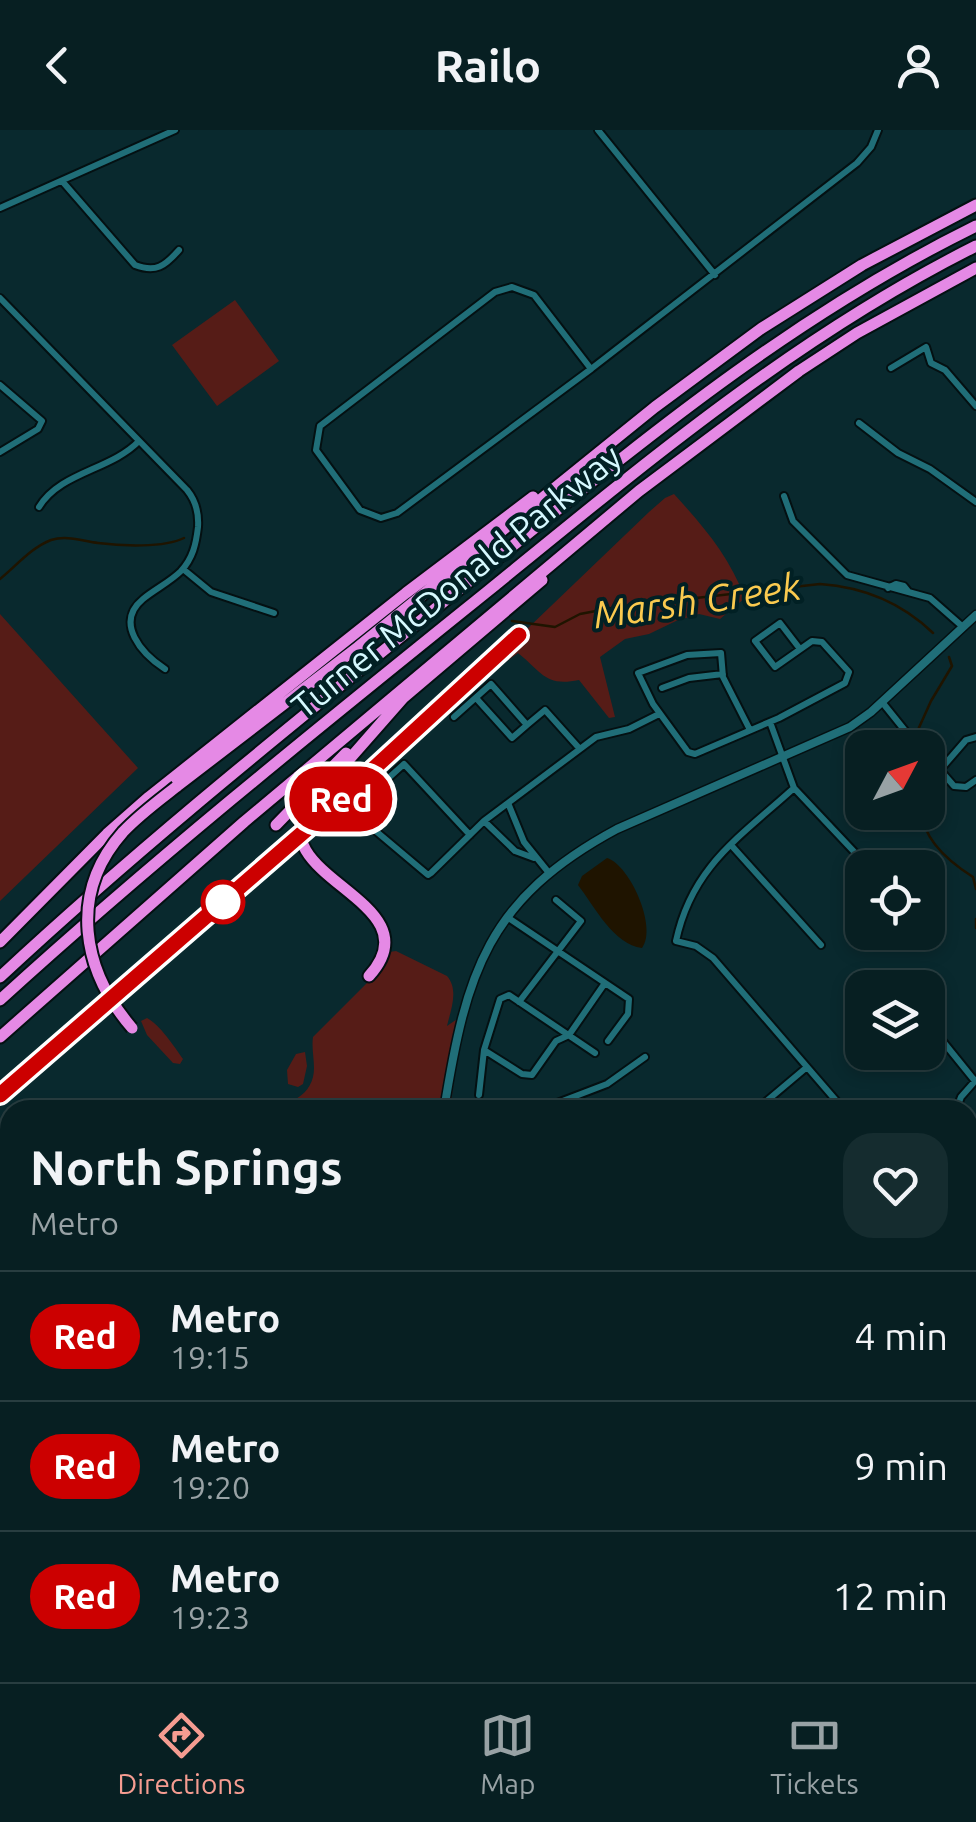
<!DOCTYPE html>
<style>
body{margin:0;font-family:Ubuntu,sans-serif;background:#152c2f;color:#f1f3f6;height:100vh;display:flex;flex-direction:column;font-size:38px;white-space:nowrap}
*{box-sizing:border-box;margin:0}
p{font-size:32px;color:#98a2a5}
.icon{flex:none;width:55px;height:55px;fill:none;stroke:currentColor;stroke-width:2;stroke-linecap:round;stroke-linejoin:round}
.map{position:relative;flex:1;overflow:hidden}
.drawer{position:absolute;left:0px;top:970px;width:978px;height:582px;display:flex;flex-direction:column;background:#071f22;border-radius:30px 30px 0 0;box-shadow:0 5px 15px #0003,0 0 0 2px #283d40}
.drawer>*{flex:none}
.badge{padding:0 20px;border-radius:32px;font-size:35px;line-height:65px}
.needle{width:65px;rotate:49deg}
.controls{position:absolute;left:845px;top:600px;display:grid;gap:20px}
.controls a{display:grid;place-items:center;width:100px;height:100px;border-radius:20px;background:#071f22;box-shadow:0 5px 15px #0003,0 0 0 2px #283d40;font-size:50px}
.map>.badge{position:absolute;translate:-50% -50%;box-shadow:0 0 0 5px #fff}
.round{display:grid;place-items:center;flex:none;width:105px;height:105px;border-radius:30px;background:#152c2f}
.overview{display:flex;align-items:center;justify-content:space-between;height:170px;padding:0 30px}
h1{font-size:48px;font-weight:700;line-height:75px}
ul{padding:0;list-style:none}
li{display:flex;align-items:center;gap:30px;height:130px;padding:0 30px;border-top:2px solid #283d40}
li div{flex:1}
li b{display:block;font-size:38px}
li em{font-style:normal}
li .badge{min-width:110px;font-weight:700;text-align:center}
header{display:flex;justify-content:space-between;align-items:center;height:130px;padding:0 30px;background:#071f22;font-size:45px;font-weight:700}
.tabs{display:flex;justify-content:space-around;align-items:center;height:140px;border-top:2px solid #283d40;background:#071f22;font-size:28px;color:#98a2a5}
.tabs a{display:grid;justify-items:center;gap:5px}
.tabs .selected{color:#f59c91}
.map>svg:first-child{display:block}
.green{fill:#561c17}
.water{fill:#1f1400}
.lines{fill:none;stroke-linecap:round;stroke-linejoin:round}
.stream{stroke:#1f1400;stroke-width:2.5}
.minor-casing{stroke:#041012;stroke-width:10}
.tertiary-casing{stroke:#041012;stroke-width:11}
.motorway-casing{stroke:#041012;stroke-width:15}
.minor{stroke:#206e78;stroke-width:6}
.tertiary{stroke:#206e78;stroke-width:8}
.motorway{stroke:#e589e5;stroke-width:11}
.rail{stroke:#8aacb1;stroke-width:2.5;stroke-dasharray:5 10;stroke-linecap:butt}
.motorway-bridge-casing{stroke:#041012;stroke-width:15;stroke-linecap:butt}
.motorway-bridge{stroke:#e589e5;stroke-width:11}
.line-casing{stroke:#fff;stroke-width:22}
.line{stroke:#c00;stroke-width:15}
.stop-dot{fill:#fff;stroke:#c00;stroke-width:5}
.labels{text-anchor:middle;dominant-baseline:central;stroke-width:8;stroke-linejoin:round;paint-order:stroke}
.street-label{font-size:35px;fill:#d6f9ff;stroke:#012024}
.water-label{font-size:38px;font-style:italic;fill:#faca4f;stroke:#012024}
</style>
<header><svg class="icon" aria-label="back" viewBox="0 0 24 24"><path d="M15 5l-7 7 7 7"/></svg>Railo<svg class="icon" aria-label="person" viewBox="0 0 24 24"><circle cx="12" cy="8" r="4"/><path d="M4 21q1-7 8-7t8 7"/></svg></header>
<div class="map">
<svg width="976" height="1552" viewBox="0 0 976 1552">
<rect width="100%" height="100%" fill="#09292e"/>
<!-- green -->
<path class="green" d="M 235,170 L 279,231 L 217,276 L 172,215 Z
M 674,364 C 704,397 729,426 745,468 L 720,489 L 699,484 L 676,491 L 649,504 L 625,509 L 600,527 L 615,587 L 609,588 L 579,550 C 545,557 542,542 518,523 L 493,541 L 475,549 L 649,382 L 665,368 Z
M 0,484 L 138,638 L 0,771 Z
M 396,821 L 447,846 C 459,860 451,879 447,896 L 463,885 L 450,980 L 245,980 C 269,977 306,976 313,947 C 316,935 311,920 313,907 L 376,844 L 389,822 Z
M 147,888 C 160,895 174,916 183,929 L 180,934 L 173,933 L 147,905 L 141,891 Z
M 305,922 L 307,936 L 303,954 L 298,957 L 288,954 L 287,940 L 296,924 Z"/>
<!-- water -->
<path class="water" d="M 607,728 C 630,735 658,798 642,818 C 614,815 594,776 578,755 L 582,746 Z"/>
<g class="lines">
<!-- stream -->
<path class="stream" d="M 0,449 C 15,437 32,417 51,410 C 67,405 82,411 98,413 C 121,416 164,418 184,408
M 512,491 L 555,497 L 580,484 L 617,477 L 820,454 C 863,457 902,473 933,503
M 917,602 L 931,571 L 952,536 L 949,527
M 922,682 C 923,710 951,733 973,747 L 976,759
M 976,789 L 976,798"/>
<!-- minor casing -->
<g class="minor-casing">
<path id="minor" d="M 598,0 L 715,145
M 62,51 L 135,135 C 156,143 165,136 179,120
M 0,78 L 175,0
M 512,157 L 534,165 L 591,239 L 397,383 L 381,388 L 360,380 L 316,320 L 320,296 L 495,162 Z
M 0,168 L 187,360 C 196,371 199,382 198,397 C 196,414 193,428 181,441 C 170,452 155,459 143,469 C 114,493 142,524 165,539
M 891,238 L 926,217 L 931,233 L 945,240 L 976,276
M 591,239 L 857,33 L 871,17 L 878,0
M 0,255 L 42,291 L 38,299 L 0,322
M 859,293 L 898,323 L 930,339 L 976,372
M 784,366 L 793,391 L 847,445 L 930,468 L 963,497
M 39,377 C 60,342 111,340 139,311
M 183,439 L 211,462 L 274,483
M 888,458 L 896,454 L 904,456 L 908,461
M 662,558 L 689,548 L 723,544
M 476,568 L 512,608 L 527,595
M 882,572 L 919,618
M 454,587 L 491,554 L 527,595 L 545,580 L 579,618
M 770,592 L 794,658 L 860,728
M 750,600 L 723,547 L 721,523 L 687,525 L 638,543 L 653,574 L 688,622 L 695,624 L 779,588 L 845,553 L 849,542 L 822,512 L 812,511 L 775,537 L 755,511 L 780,493 L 800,519
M 976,607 L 966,610 L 940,640 L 954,656 L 966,657 L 976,650
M 928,627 L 940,640
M 794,658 C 740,707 692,736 676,811 L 696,816 L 713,828 L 839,974 L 840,980
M 508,673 L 524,712 L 549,743
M 484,691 L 515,721 L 534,728
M 470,705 L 404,634 L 352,681 L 428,745 L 431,743 L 484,691 L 596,607 L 629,599 L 659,584
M 731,715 L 821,815
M 507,787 L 629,869 L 628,884 L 608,911
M 897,858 L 905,854 L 912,858
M 519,872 L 581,791 L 556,770
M 928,893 L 975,951
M 484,920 L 522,944 L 532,945 L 556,911 L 569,905 L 605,853
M 479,965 L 484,920 L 500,869 L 509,865 L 595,923
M 539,980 L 607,954 L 645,927
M 756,980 L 807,937
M 956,980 L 961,967 L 976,950
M 0,1140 L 10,1170
M 968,1296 L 976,1272
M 0,1300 L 10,1312
M 968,1461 L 976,1462
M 107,1542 L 157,1552
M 703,1542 L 704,1552
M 897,1542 L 908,1552
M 379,1552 L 390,1542
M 543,1552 L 549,1542
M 824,1552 L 828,1542"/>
</g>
<!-- tertiary casing -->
<g class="tertiary-casing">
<path id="tertiary" d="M 444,980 C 466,843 487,769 617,699 L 850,597 L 871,582 L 976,485
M 0,1373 L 10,1368"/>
</g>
<!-- motorway casing -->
<g class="motorway-casing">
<path id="motorway" d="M 176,657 L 358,517 L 655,277 L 762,198 L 862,135 L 976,75
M 276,695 L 346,623
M 0,812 L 107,704 L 149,667 L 406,463 L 533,367
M 369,846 C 438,770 257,748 310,674 L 403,568 L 542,450
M 0,847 C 146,711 302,587 457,461 C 627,324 779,193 976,96
M 0,870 C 157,727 323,594 488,461 C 643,335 796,206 976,116
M 0,907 L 244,692 L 639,361 L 799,241 L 857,203 L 976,138"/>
</g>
<!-- minor -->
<use href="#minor" class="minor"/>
<!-- tertiary -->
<use href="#tertiary" class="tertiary"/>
<!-- motorway -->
<use href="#motorway" class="motorway"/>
<!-- rail -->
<path class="rail" d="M 0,965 L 321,686 L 519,505"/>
<!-- motorway-bridge casing -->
<g class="motorway-bridge-casing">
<path id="motorway-bridge" d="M 132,898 C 82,840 68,764 123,702 C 139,685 158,671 176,657"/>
</g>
<!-- motorway-bridge -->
<use href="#motorway-bridge" class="motorway-bridge"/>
</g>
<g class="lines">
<!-- line casing -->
<g class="line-casing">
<path id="line" d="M 0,965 L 322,686 L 519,505"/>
</g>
<!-- line -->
<use href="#line" class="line"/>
</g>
<!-- markers -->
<circle class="stop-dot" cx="223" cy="772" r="20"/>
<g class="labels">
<!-- street labels -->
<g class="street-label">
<text transform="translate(456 451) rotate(-39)">Turner McDonald Parkway</text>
</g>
<!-- water labels -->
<g class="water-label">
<text transform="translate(697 470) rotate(-8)">Marsh Creek</text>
</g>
</g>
</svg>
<div class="controls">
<a><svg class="needle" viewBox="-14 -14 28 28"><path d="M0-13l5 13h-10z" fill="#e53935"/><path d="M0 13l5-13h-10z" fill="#98a2a5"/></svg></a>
<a><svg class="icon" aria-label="locate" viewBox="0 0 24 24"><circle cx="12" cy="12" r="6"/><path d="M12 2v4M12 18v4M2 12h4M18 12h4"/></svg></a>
<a><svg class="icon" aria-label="layers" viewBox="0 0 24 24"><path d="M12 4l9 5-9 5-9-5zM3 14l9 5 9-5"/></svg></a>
</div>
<b class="badge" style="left:341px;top:669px;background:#c00;color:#fff">Red</b>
<section class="drawer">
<div class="overview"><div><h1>North Springs</h1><p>Metro</p></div><a class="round"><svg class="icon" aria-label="heart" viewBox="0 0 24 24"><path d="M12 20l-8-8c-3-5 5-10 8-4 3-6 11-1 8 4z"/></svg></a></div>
<ul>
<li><span class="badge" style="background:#c00;color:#fff">Red</span><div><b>Metro</b><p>19:15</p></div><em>4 min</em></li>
<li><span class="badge" style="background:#c00;color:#fff">Red</span><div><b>Metro</b><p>19:20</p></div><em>9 min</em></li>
<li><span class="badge" style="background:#c00;color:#fff">Red</span><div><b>Metro</b><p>19:23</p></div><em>12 min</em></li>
</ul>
</section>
</div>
<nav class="tabs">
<a class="selected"><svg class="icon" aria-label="directions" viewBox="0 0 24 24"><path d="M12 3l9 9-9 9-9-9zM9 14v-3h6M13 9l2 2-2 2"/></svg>Directions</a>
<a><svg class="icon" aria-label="map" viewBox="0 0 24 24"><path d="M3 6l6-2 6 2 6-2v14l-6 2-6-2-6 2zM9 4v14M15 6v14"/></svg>Map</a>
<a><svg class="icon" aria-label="tickets" viewBox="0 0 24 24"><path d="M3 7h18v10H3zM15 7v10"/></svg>Tickets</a>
</nav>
